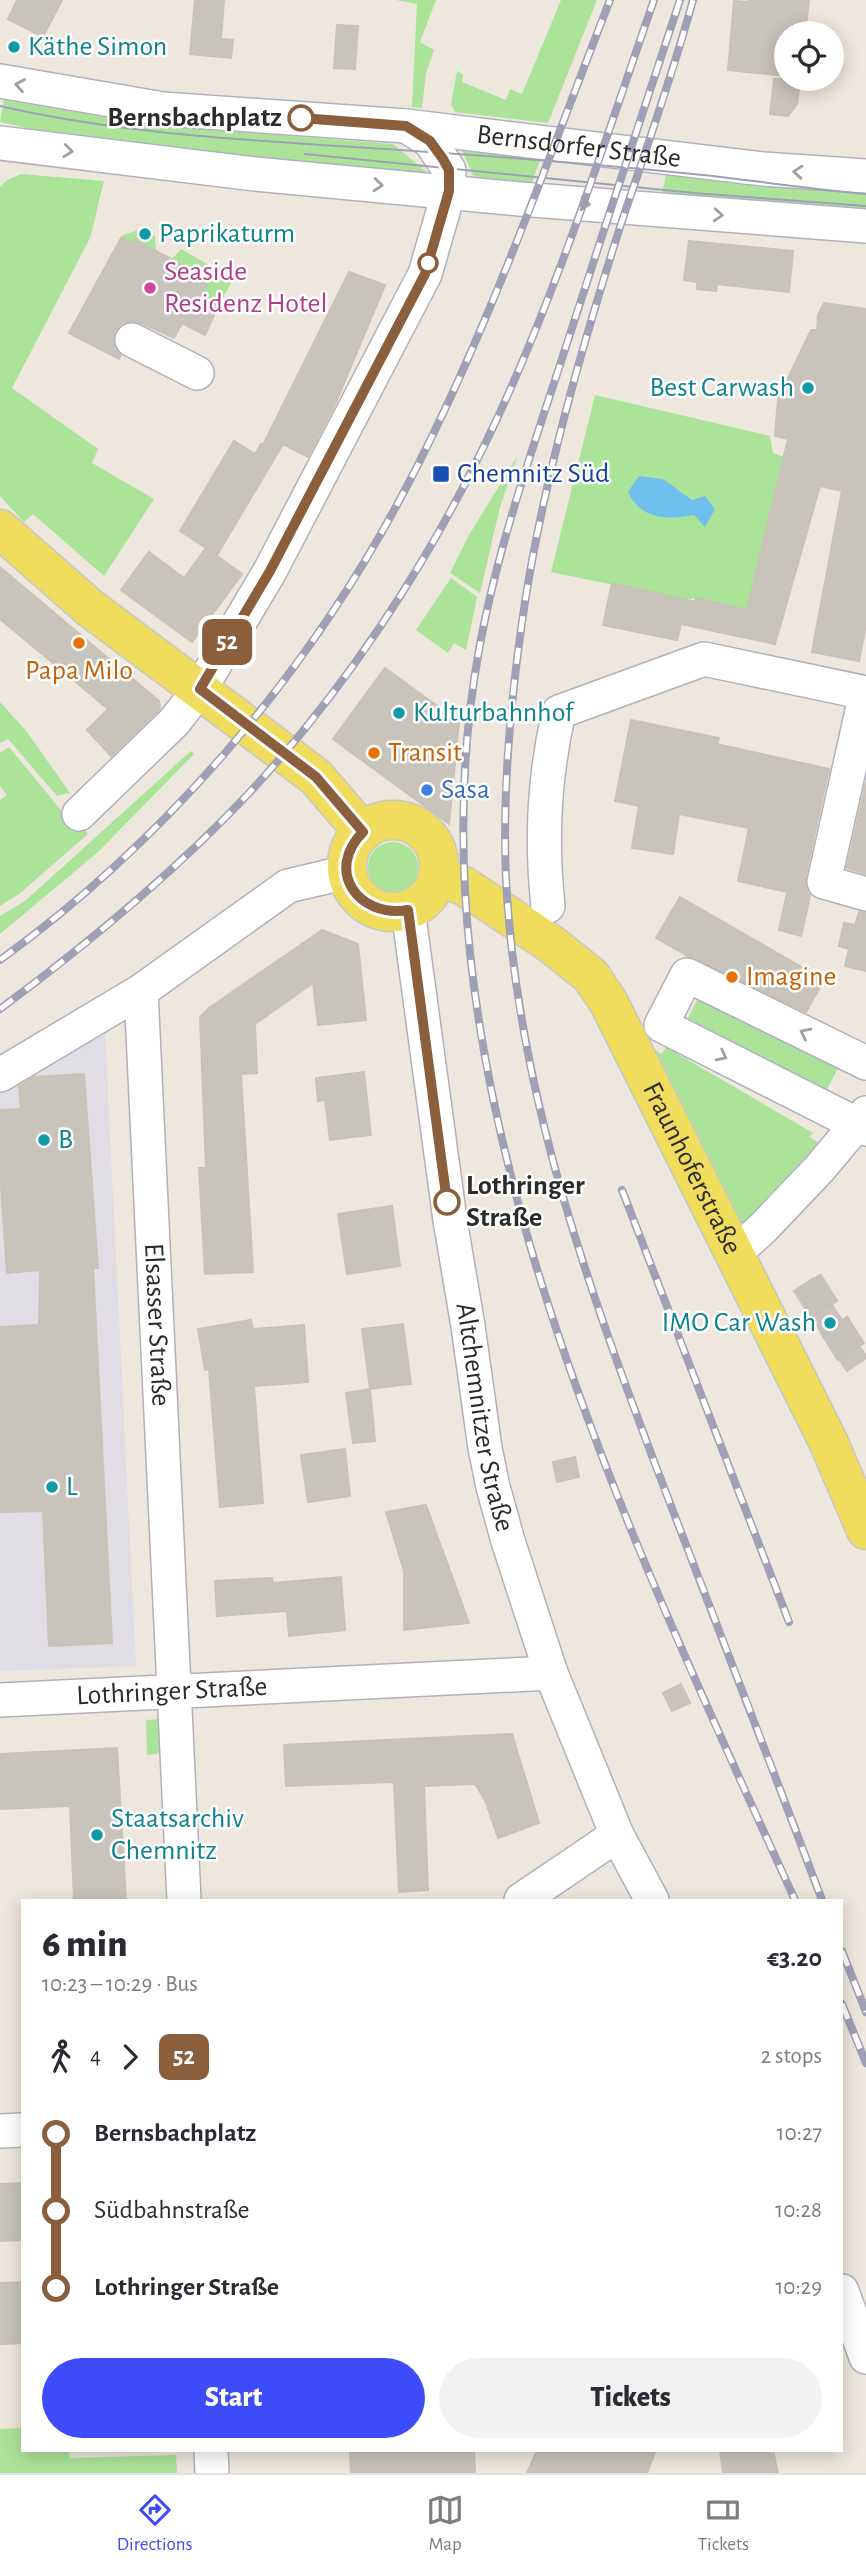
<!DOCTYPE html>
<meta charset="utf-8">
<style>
body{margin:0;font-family:"Alegreya Sans",sans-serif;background:#f2f2f3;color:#2b2b33;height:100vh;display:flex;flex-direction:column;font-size:26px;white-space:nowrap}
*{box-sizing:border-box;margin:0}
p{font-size:23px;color:#7c7c81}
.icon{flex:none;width:38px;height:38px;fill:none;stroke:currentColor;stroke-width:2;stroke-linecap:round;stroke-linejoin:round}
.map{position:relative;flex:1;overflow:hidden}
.sheet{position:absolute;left:21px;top:1899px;width:822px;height:553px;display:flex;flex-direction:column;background:#fff;border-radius:0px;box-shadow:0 4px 18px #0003}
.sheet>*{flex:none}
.badge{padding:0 14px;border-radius:10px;font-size:24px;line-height:46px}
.fabs{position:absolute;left:774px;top:21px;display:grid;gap:14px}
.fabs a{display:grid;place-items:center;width:70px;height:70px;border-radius:50%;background:#fff;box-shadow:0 4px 18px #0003;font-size:35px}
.map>.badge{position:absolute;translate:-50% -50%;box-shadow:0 0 0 4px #fff}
.legs{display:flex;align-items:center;gap:10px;height:77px;padding:0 21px;font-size:23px}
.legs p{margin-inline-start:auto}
.head{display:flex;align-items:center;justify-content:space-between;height:119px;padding:0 21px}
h1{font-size:38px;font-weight:800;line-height:52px}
.action{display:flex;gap:14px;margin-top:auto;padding:14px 21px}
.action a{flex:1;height:80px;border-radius:42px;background:#3c4cfa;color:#fff;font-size:28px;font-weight:800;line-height:80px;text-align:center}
.action a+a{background:#f2f2f3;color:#2b2b33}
ul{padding:0 21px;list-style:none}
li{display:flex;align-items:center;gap:24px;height:77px;font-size:26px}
li i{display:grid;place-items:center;width:10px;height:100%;margin:0 9px;background:currentColor}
li i::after{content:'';width:18px;height:18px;margin:-9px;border:5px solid;border-radius:50%;background:#fff}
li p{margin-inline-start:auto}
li:first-child i{background:linear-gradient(#0000 50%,currentColor 0)}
li:last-child i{background:linear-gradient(currentColor 50%,#0000 0)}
.tab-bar{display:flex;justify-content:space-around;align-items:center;height:98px;border-top:2px solid #e1e1e2;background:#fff;font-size:19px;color:#7c7c81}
.tab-bar a{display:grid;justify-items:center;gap:4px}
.tab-bar .current{color:#3c4cfa}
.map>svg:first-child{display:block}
.industrial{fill:#e0dde5}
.green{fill:#abe399}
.water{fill:#6fc0ef}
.building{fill:#c8c4bc;stroke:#c8c3b6;stroke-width:2}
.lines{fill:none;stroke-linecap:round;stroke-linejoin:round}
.minor-tunnel{stroke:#c6c1b9;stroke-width:33;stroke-dasharray:33 17;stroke-linecap:butt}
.minor-casing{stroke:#b1b1be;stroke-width:36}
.major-casing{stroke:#c8c8c8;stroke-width:41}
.minor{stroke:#fff;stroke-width:33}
.major{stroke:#f1dd5d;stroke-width:38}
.tram{stroke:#9fa0b5;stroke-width:2}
.rail-casing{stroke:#9fa0b5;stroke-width:8}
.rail{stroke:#fff;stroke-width:5;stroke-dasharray:16;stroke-linecap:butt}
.oneway{stroke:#a0a0a0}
.line-1-casing{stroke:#fff;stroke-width:16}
.line-1{stroke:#8b5e3c;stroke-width:10}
.culture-dot{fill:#0f9aa8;stroke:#fff;stroke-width:2.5}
.stop-1-dot{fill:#fff;stroke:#8b5e3c;stroke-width:3.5}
.hotel-dot{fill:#d1479c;stroke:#fff;stroke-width:2.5}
.transit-dot{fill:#1a4fb4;stroke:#fff;stroke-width:2.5}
.food-dot{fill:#e8710a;stroke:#fff;stroke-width:2.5}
.shop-dot{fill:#3f7fe0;stroke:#fff;stroke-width:2.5}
.labels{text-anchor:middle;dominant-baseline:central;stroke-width:5;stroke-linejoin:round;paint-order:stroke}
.culture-label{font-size:28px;fill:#0d838f;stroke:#fff;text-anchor:start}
.stop-label{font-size:28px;font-weight:bold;fill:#2b2b2b;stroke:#fff;text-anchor:end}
.street-label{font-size:28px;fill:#2b2b2b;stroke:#fff}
.hotel-label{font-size:28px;fill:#b23c85;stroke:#fff;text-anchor:start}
.transit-label{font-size:28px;fill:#164399;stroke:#fff;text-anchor:start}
.food-label{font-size:28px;fill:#c56008;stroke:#fff;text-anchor:start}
.shop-label{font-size:28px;fill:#366cbe;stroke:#fff;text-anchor:start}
</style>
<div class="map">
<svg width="866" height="2473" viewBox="0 0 866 2473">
<rect width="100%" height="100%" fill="#ede7dd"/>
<!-- industrial -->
<path class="industrial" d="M 104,1012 L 136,1666 L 0,1671 L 0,1056 Z"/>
<!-- green -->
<path class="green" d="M 396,0 L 436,0 L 420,42 L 434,50 L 426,73 L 422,108 L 412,107 L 417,4 Z
M 561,0 L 597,0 L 548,123 L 455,112 L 451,104 L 457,71 L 463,74 L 462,82 L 506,100 L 510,89 L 522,94 Z
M 4,100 L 150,125 L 393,144 L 429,174 L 166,148 L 39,131 L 0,122 Z
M 461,148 L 542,154 L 532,183 L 474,178 Z
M 668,164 L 866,185 L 866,215 L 662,195 Z
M 21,174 L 104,181 L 90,238 L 12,388 L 98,449 L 92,463 L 154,499 L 104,576 L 33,514 L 24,522 L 0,496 L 0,187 L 7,180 Z
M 141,229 L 155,236 L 156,251 L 135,240 L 133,244 L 121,238 L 121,236 Z
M 181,249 L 233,279 L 217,309 L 201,300 L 207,285 L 190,275 L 172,259 Z
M 595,395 L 770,436 L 773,453 L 784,457 L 747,610 L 696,598 L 687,600 L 551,572 Z
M 517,457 L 500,507 L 480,593 L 450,573 L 469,535 Z
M 451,578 L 477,597 L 466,650 L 454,643 L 448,653 L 416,630 Z
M 0,702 L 27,732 L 70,793 L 57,796 L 8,739 L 0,743 Z
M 9,747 L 61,810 L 76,816 L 88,834 L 19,894 L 0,906 L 0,800 L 7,795 L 0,786 L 0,753 Z
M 191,751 L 194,754 L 98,852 L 0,934 L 0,916 L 25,901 Z
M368 867a25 25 0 1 1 50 0a25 25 0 1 1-50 0Z
M 700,995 L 839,1066 L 821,1101 L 682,1029 Z
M 666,1047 L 813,1133 L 809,1137 L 819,1143 L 747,1219 L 752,1224 L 742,1226 L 738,1222 L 653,1049 L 662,1054 Z
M 162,1719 L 164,1753 L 147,1755 L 146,1720 Z
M 23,2428 L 23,2450 L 69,2450 L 70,2458 L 176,2455 L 177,2473 L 0,2473 L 0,2429 Z"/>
<!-- water -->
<path class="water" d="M 639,476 L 663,479 L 692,500 L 705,496 L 715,509 L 705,527 L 694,515 C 668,520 641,520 628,492 Z"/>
<!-- building -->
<path class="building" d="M 17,0 L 62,0 L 43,37 L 8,19 Z
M 195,0 L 224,0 L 221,39 L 233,40 L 231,58 L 190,54 Z
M 749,0 L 809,0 L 805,33 L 786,33 L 786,76 L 728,70 L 734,1 L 749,2 Z
M 337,25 L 358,26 L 355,69 L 334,68 Z
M 774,79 L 800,79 L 797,104 L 788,116 L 770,114 Z
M 121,238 L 133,244 L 135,240 L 192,270 L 190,275 L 207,285 L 201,300 L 217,309 L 205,335 L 182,323 L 174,338 L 141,323 L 130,321 L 121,324 L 115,332 L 113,342 L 116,350 L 121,355 L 119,359 L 69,333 Z
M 689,241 L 793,251 L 789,292 L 717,284 L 716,291 L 697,289 L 697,282 L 684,280 Z
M 349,272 L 385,285 L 336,402 L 308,457 L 283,444 L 217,555 L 180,531 L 234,441 L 255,454 L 261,444 L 263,445 Z
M 824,303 L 866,309 L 866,625 L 859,661 L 812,652 L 842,491 L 820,486 L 775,644 L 681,624 L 677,640 L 603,625 L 612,583 L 695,602 L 696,598 L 747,610 L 788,439 L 775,436 L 778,399 L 811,330 L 817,330 L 818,315 Z
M 206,548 L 242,574 L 192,642 L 121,590 L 149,552 L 184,578 Z
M 0,567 L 159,701 L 160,709 L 111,756 L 87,730 L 108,709 L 0,619 Z
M 385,668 L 459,722 L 449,824 L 333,739 Z
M 631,720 L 719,738 L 717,744 L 829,769 L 805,878 L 806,888 L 810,896 L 801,936 L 779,930 L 787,892 L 738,881 L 749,828 L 679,814 L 673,854 L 632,848 L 639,806 L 615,801 Z
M 866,782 L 866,874 L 847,868 Z
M 680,897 L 824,980 L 806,1012 L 688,956 L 656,938 Z
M 859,912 L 866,913 L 866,971 L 845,966 L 849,949 L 839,946 L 844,923 L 855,925 Z
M 322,930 L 358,944 L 366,1020 L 318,1025 L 313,983 L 255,1024 L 257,1073 L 241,1074 L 253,1272 L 205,1274 L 199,1168 L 206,1168 L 200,1017 L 209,1008 Z
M 364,1072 L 371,1135 L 330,1140 L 325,1100 L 318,1101 L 316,1078 Z
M 84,1074 L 98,1268 L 93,1268 L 112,1643 L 49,1646 L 43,1511 L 0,1512 L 0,1327 L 39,1325 L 40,1270 L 7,1273 L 0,1171 L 0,1110 L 21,1109 L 19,1086 L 34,1077 Z
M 392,1206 L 400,1266 L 347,1274 L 338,1214 Z
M 814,1278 L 866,1356 L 866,1358 L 847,1371 L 794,1291 Z
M 251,1320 L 253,1329 L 304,1325 L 308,1382 L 254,1386 L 263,1503 L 220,1507 L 209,1369 L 205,1370 L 198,1329 Z
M 403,1324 L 411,1384 L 370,1389 L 362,1329 Z
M 370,1389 L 375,1441 L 353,1443 L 346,1393 Z
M 345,1449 L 350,1496 L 308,1502 L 301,1455 Z
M 575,1457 L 579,1477 L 557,1482 L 553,1462 Z
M 426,1505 L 469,1623 L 404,1630 L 404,1571 L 386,1512 Z
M 341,1577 L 345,1630 L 289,1636 L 287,1611 L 217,1616 L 215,1581 L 272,1578 L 273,1583 Z
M 681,1684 L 690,1703 L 672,1711 L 663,1693 Z
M 512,1734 L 539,1823 L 498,1838 L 485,1800 L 475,1784 L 424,1786 L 428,1890 L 399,1892 L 394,1782 L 286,1786 L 284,1745 Z
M 117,1748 L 126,1900 L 74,1900 L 70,1806 L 0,1809 L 0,1754 Z
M 23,2183 L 23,2240 L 0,2241 L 0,2184 Z
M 23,2282 L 23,2343 L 0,2344 L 0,2283 Z
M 350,2450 L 474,2450 L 475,2473 L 351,2473 Z
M 537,2450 L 656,2450 L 647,2473 L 527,2473 Z
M 720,2450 L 773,2450 L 778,2473 L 723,2473 Z"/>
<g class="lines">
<!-- minor-tunnel -->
<path class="minor-tunnel" d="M 807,1282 L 858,1363"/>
<!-- minor casing -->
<g class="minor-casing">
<g id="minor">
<path id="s1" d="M 0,81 L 163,109 L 406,126 L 763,169 L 866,176"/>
<path d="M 0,143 L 255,174 L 520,199 L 866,226"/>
<path d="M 132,340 L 197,373"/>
<path d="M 79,814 L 174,722 L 200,689 L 270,571 L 425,274 L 449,191 L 449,170 L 430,141 L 406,126"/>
<path d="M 548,906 C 541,841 544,776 559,712 L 704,659 L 866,693 L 824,882 L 866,894"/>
<path id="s2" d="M 408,910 L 450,1220 L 468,1326 L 485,1448 L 493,1487 L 508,1541 L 551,1673 L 617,1835 L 652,1900"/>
<path id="s3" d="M 141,991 L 184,1900"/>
<path d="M 866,1063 L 687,975 L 661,1025 L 866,1129"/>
<path d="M 0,1075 L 141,991 L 288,886 L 347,872"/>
<path d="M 734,1254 L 763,1228 L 820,1168 L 866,1113"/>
<path id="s4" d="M 0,1700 L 551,1673"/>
<path d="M 521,1900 L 617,1835"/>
<path d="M 0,2131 L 23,2130"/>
<path d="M 842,2291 L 866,2357"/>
<path d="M 211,2450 L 212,2473"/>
</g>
</g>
<!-- major casing -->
<g class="major-casing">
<g id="major">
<path d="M 0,529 L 90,608 L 316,777 L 363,832"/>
<circle cx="393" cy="866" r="46"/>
<path id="s5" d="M 438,876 L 464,886 L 551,944 L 591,976 L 609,1003 L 828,1441 L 866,1530"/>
</g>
</g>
<!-- minor -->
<use href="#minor" class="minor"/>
<!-- major -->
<use href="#major" class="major"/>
<!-- tram -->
<path class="tram" d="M 0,106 C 142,139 298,142 443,153 C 530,159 616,166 703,175 C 757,181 811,189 866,194
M 305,154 L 694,193 L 866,206"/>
<!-- rail casing -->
<g class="rail-casing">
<path id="rail" d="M 680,0 C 639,124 598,247 558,371 C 528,462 496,555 479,650 C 402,1071 625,1526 795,1900
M 693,0 C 672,77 645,152 620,227 C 581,350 545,475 525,602 C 511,694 502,787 506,879 C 517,1100 595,1307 673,1511 C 723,1640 773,1770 822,1900
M 0,960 C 163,842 302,681 398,503 C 484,343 544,169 610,0
M 0,1009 C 89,943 175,872 251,791 C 345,689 425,568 485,444 C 554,302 602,149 654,0
M 622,1190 L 789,1622
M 842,1951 L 866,2012
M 842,2004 L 866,2063"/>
</g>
<!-- rail -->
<use href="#rail" class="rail"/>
</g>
<!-- one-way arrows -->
<defs><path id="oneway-chevron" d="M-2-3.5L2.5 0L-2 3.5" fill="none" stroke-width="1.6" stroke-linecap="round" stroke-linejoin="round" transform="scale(1.75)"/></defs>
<g class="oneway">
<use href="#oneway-chevron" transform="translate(20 85) rotate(-170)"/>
<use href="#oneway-chevron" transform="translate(68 151) rotate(7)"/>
<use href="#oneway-chevron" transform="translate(798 172) rotate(-176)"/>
<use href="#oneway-chevron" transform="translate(378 185) rotate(5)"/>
<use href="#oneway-chevron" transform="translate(585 204) rotate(5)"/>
<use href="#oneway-chevron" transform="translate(718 215) rotate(4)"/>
<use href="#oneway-chevron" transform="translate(805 1033) rotate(-154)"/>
<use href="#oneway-chevron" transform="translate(722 1056) rotate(27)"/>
</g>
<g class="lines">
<!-- line-1 casing -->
<g class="line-1-casing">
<path id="line-1" d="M 301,118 L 406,126 L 430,141 L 443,159 L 449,170 L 449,191 L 425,274 L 270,571 L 200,689 L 316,777 L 363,832 C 325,870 357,918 408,910 L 447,1202"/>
</g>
<!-- line-1 -->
<use href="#line-1" class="line-1"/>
</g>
<!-- markers -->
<g class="culture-dot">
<circle cx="14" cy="47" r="7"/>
<circle cx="145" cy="234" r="7"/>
<circle cx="808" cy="388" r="7"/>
<circle cx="399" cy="713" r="7"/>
<circle cx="44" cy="1140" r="7"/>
<circle cx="830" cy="1323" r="7"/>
<circle cx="52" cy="1487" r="7"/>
<circle cx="97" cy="1835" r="7"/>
</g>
<g class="stop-1-dot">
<circle cx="301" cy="118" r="12"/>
<circle cx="428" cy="263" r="9"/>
<circle cx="447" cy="1202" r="12"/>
</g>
<circle class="hotel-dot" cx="150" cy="288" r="7"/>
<rect class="transit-dot" x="432" y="465" width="18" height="18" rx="3.5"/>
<g class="food-dot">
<circle cx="79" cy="643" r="7"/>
<circle cx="374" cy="753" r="7"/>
<circle cx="732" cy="977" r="7"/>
</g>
<circle class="shop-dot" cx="427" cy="790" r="7"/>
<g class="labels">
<!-- culture labels -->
<g class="culture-label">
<text x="28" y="47">Käthe Simon</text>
<text x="159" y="234">Paprikaturm</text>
<text x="794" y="388" text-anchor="end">Best Carwash</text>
<text x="413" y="713">Kulturbahnhof</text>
<text x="58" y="1140">B</text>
<text x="816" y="1323" text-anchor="end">IMO Car Wash</text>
<text x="66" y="1487">L</text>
<text x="111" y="1819">Staatsarchiv<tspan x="111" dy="32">Chemnitz</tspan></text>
</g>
<!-- stop labels -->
<g class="stop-label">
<text x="282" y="118">Bernsbachplatz</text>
<text x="466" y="1186" text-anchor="start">Lothringer<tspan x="466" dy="32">Straße</tspan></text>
</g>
<!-- street labels -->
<g class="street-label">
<text stroke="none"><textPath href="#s1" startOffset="583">Bernsdorfer Straße</textPath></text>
<text stroke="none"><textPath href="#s5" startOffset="401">Fraunhoferstraße</textPath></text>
<text stroke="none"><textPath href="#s3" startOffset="334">Elsasser Straße</textPath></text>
<text stroke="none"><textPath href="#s2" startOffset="513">Altchemnitzer Straße</textPath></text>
<text stroke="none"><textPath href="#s4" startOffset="172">Lothringer Straße</textPath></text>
</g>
<!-- hotel labels -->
<g class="hotel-label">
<text x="164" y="272">Seaside<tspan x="164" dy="32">Residenz Hotel</tspan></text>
</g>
<!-- transit labels -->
<g class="transit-label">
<text x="457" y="474">Chemnitz Süd</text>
</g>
<!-- food labels -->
<g class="food-label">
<text x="79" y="671" text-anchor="middle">Papa Milo</text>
<text x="388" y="753">Transit</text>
<text x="746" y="977">Imagine</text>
</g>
<!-- shop labels -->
<g class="shop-label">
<text x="441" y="790">Sasa</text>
</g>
</g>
</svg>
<div class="fabs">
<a><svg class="icon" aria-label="locate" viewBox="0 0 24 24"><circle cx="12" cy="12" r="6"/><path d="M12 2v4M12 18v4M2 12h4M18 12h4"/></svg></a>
</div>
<b class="badge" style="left:227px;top:642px;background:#8b5e3c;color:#fff">52</b>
<section class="sheet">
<div class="head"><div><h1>6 min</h1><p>10:23 – 10:29 · Bus</p></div><b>€3.20</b></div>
<div class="legs"><svg class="icon" aria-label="walk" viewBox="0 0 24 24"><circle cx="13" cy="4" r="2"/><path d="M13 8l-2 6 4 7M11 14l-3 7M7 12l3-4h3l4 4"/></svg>4<svg class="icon" aria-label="forward" viewBox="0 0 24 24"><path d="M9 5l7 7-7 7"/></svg><b class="badge" style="background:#8b5e3c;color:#fff">52</b><p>2 stops</p></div>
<ul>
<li><i style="color:#8b5e3c"></i><b>Bernsbachplatz</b><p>10:27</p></li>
<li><i style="color:#8b5e3c"></i><span>Südbahnstraße</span><p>10:28</p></li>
<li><i style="color:#8b5e3c"></i><b>Lothringer Straße</b><p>10:29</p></li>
</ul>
<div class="action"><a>Start</a><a>Tickets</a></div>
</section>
</div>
<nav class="tab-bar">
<a class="current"><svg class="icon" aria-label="directions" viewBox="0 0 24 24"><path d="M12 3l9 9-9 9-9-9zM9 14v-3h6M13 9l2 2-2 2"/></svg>Directions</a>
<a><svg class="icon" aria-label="map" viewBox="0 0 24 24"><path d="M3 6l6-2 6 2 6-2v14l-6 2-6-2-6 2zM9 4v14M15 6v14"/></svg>Map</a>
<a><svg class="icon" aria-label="tickets" viewBox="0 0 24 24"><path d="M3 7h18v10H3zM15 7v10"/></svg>Tickets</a>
</nav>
